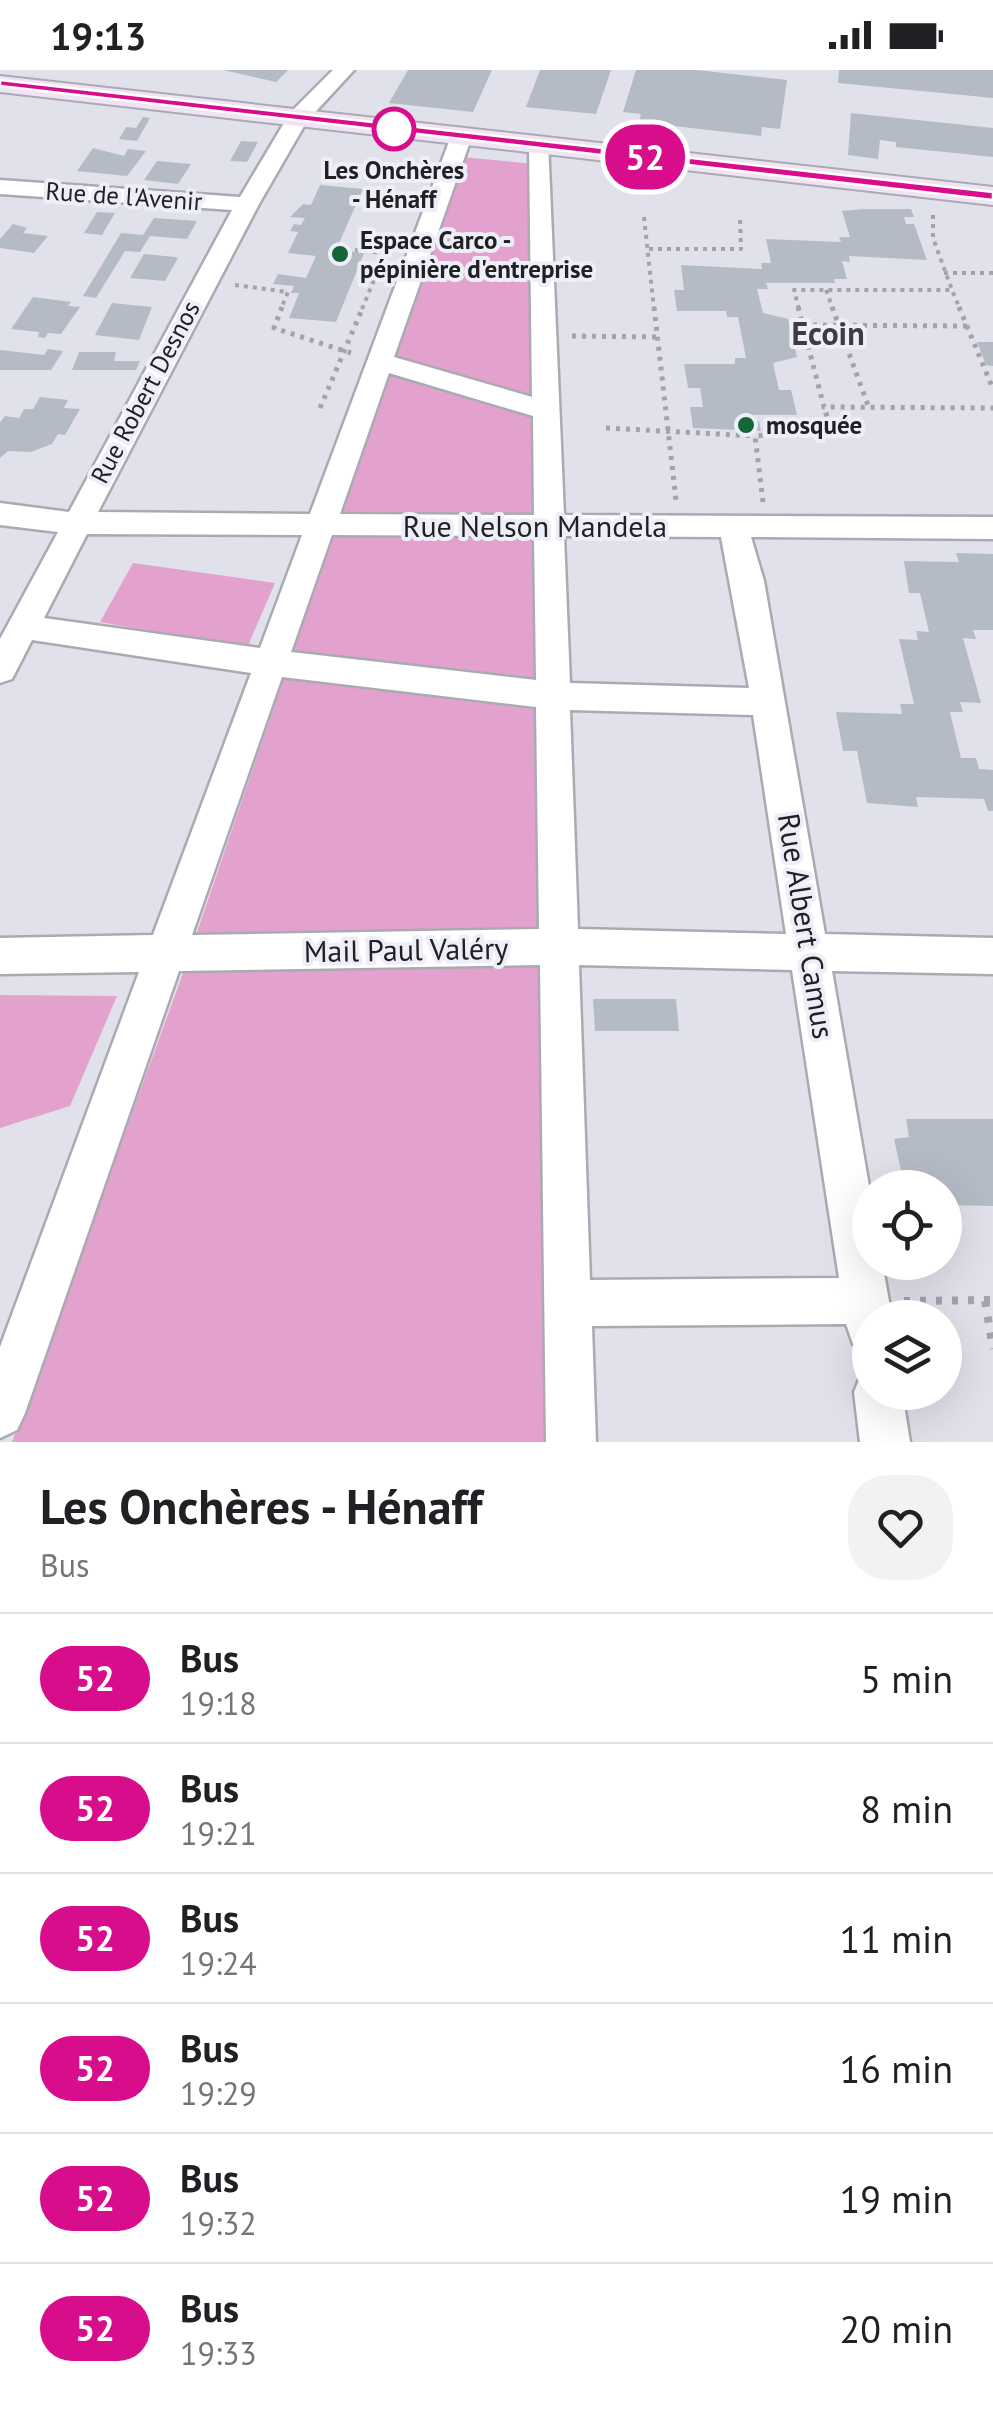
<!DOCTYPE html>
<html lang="fr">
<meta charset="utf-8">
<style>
body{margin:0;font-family:"PT Sans",sans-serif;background:#f2f2f2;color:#202124;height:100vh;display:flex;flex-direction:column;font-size:38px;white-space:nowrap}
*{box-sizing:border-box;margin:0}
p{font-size:32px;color:#757577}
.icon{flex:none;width:55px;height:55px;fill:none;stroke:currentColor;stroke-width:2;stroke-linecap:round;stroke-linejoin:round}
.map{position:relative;height:1372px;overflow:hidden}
.sheet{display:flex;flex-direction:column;background:#fff;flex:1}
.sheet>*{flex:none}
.badge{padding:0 20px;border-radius:32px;font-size:35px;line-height:65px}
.fabs{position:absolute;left:852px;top:1100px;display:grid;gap:20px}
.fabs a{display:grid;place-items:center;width:110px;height:110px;border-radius:50%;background:#fff;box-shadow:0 10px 40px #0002;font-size:50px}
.map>.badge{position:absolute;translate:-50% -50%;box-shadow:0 0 0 5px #fff}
.round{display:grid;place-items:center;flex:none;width:105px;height:105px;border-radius:40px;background:#f2f2f2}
.summary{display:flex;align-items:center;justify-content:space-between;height:170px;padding:0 40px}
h1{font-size:48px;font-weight:600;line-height:75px}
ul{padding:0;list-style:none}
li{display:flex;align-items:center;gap:30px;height:130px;padding:0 40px;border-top:2px solid #e0e0e0}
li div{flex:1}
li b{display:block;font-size:38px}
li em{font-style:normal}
li .badge{min-width:110px;font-weight:700;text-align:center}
.status{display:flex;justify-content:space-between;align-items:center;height:70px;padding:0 50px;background:#fff;direction:ltr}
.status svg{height:28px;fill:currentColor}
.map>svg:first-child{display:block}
.green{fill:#e2a2cd}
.building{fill:#b5bbc4}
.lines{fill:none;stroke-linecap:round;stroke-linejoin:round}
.street-casing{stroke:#aaaab3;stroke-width:5}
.secondary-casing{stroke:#aaaab3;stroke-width:4}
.path-far2{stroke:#a3a3ab;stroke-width:4;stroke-dasharray:4 5;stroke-linecap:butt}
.path-far1{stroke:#a3a3ab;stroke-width:5;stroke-dasharray:4 6;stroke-linecap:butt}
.path{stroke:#a3a3ab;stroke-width:8;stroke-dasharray:6 10;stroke-linecap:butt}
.street{fill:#fff;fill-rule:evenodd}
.secondary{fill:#efe3f5;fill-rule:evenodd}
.line{fill:#d80d8c;stroke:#fff;stroke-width:2.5}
.stop-dot{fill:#fff;stroke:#d80d8c;stroke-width:5}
.poi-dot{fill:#156637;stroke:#eeeef9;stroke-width:4}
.labels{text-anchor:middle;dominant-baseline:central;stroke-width:8;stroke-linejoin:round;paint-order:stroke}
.far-stop-label{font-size:25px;font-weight:bold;fill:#212124;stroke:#eeeef9}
.far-street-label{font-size:25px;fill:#212124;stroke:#eeeef9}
.far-poi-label{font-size:25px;font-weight:bold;fill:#212124;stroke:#eeeef9;text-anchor:start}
.street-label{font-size:30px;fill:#212124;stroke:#eeeef9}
.far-district-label{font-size:32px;font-weight:bold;fill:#3c3c44;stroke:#eeeef9}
</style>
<div class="status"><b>19:13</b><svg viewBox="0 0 49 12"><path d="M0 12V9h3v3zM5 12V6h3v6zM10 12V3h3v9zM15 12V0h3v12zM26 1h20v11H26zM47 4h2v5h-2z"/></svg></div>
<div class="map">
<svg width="993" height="1372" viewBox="0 0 993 1372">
<rect width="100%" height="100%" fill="#e1e1eb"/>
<!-- green -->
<path class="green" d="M 462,87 L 535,94 L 559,1372 L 12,1372 L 182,906 Z
M 133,493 L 275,513 L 247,578 L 100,552 Z
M 0,925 L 117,926 L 70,1036 L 0,1058 Z"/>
<!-- building -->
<path class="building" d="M 223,0 L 288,0 L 276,12 Z
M 408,0 L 492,0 L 473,42 L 389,33 Z
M 540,0 L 611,0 L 596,44 L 526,37 Z
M 636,0 L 697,0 L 787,10 L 780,59 L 762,57 L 761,66 L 639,52 L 641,44 L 623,42 Z
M 839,0 L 993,0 L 993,28 L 838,13 Z
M 851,43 L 993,58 L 993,87 L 896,77 L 896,72 L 880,70 L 878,89 L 848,85 Z
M 143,47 L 150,48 L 137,71 L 119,69 L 126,57 L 136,58 Z
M 241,71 L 258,72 L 247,92 L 230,91 Z
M 93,78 L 124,86 L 128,79 L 146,81 L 127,106 L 77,101 Z
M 157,91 L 191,94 L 178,114 L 144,110 Z
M 320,115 L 363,119 L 336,180 L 364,183 L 336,252 L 289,248 L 299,223 L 291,223 L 294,216 L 273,214 L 278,204 L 306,208 L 316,186 L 288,183 L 298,162 L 290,161 L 294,154 L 301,155 L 305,148 L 290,147 L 303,134 L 311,135 Z
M 864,139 L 911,139 L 914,147 L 904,147 L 906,154 L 914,154 L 927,190 L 849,186 L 850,192 L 842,191 L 847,209 L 834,209 L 835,213 L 766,213 L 768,219 L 757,219 L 763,243 L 788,249 L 797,287 L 773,293 L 779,320 L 791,320 L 797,345 L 743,345 L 744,351 L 759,351 L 761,361 L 693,358 L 690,337 L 703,337 L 700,318 L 688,318 L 684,294 L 735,294 L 735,288 L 746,288 L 738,247 L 727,247 L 726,241 L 677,241 L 674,220 L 684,220 L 681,195 L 762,199 L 761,193 L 771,193 L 766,169 L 841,172 L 839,167 L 850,167 L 842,141 Z
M 97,142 L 115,143 L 102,165 L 84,163 Z
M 154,148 L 197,151 L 187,169 L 150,166 L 140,182 L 125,181 L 96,228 L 83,226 L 121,163 L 143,165 Z
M 13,154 L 27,158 L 23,163 L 48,166 L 34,183 L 0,178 L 0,169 Z
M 144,184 L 175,187 L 178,188 L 165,211 L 130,208 Z
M 33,227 L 71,232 L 68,236 L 80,237 L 61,264 L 48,263 L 45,268 L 38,267 L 39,262 L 11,259 Z
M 112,233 L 152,237 L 139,270 L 95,265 Z
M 977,272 L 993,272 L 993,296 L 986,295 Z
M 48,279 L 63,281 L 51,300 L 0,300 L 0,280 L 44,285 Z
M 79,282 L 116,282 L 114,291 L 140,291 L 136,300 L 72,300 Z
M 40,327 L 68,330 L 64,338 L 80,339 L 65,365 L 58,364 L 52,374 L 31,382 L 8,381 L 0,388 L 0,352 L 5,346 L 19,348 L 24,339 L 33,339 Z
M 956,483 L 993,484 L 993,560 L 973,560 L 976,569 L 963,568 L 981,633 L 960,632 L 963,642 L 950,642 L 961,688 L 976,688 L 979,699 L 993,700 L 993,741 L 988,741 L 984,729 L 916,727 L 918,737 L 867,733 L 857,681 L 843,681 L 836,642 L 902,644 L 900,634 L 914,634 L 899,569 L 918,570 L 916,561 L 929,562 L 920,523 L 909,523 L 904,491 L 959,492 Z
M 593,929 L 676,929 L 679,961 L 595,961 Z
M 906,1049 L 993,1049 L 993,1136 L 945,1135 L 945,1118 L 905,1118 L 894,1069 L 909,1067 Z"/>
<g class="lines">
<!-- street casing -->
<g class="street-casing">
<path id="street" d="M 333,0 L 354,0 L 307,51 L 259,134 L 98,442 L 310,444 L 453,61 L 469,61 L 472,66 L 394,287 L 532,327 L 529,76 L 540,69 L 548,71 L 564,445 L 993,447 L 993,469 L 751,467 L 764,511 L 825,864 L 993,868 L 993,904 L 832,901 L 870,1122 L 870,1192 L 882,1192 L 892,1248 L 870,1248 L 870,1281 L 853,1274 L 846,1254 L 592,1256 L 596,1372 L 546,1372 L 540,895 L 179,901 L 25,1343 L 17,1360 L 0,1368 L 0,1277 L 139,902 L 0,904 L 0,868 L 153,865 L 251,603 L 32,570 L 12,609 L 0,613 L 0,569 L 58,462 L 0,455 L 0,433 L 69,442 L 232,140 L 0,124 L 0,110 L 240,127 L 290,43 ZM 389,303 L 533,346 L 534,445 L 340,444 ZM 87,464 L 302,465 L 260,578 L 44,548 ZM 332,465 L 534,466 L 536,610 L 291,582 ZM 564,466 L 721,467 L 749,618 L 570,613 ZM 282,607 L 536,637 L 539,859 L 192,865 ZM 570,640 L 753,645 L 786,864 L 578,859 ZM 579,895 L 792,900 L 839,1208 L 590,1210 Z
M 870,1301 L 870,1322 L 902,1322 L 910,1372 L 860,1372 L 854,1322 L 861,1305 Z"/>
</g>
<!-- secondary casing -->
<g class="secondary-casing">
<path id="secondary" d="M 0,6 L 993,117 L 993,135 L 0,22 Z"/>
</g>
<!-- path-far2 -->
<path class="path-far2" d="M 933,145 L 933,168 L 952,220
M 644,147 L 654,239
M 337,178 L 385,183 L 383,189
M 649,179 L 741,179 L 740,147
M 944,203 L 993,203
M 235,215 L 288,222 L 281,239
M 826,220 L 833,239
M 362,239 L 376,205
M 799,239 L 794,220 L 952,220 L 960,239"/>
<!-- path-far1 -->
<path class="path-far1" d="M 282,237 L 274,258 L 351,283
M 654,237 L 676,430
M 798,237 L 824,337 L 993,338
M 832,237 L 869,338
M 959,237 L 993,319
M 803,255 L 967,256
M 572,266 L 661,267
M 320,338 L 363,237
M 606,358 L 755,366
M 763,432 L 755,366 L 832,362 L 824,337"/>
<!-- path -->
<path class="path" d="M 904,1231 L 993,1230
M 985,1231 L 993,1279"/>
<!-- street -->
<use href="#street" class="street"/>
<!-- secondary -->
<use href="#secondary" class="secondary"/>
</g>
<!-- line -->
<path class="line" d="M 0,10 L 993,122 L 993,130 L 0,16 Z"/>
<!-- markers -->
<circle class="stop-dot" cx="394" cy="59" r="20"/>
<g class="poi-dot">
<circle cx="340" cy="184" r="10"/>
<circle cx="746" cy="355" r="10"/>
</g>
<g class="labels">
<!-- far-stop labels -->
<g class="far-stop-label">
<text x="394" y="100">Les Onchères<tspan x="394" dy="29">- Hénaff</tspan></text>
</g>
<!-- far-street labels -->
<g class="far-street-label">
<text transform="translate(124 126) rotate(4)">Rue de l'Avenir</text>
<text transform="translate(145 322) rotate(-62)">Rue Robert Desnos</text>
</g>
<!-- far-poi labels -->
<g class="far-poi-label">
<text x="360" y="170">Espace Carco -<tspan x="360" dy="29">pépinière d'entreprise</tspan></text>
<text x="766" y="355">mosquée</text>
</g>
<!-- street labels -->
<g class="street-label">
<text x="535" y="455">Rue Nelson Mandela</text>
<text transform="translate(807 856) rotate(81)">Rue Albert Camus</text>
<text transform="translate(406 879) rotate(-1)">Mail Paul Valéry</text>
</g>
<!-- far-district labels -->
<g class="far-district-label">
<text x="828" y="263">Ecoin</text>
</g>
</g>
</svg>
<div class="fabs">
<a><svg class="icon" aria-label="locate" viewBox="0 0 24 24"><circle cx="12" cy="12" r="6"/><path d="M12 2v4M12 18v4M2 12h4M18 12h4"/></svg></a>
<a><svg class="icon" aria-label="layers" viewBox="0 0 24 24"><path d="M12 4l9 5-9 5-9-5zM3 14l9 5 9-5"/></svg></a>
</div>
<b class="badge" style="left:645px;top:87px;background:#d80d8c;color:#fff">52</b>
</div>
<section class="sheet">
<div class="summary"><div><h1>Les Onchères - Hénaff</h1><p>Bus</p></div><a class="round"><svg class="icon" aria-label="heart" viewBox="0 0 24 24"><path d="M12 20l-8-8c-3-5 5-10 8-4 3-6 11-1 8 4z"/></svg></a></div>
<ul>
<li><span class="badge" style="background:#d80d8c;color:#fff">52</span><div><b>Bus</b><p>19:18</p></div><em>5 min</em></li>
<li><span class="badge" style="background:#d80d8c;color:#fff">52</span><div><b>Bus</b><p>19:21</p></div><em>8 min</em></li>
<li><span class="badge" style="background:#d80d8c;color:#fff">52</span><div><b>Bus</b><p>19:24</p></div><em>11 min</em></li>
<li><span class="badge" style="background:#d80d8c;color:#fff">52</span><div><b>Bus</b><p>19:29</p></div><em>16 min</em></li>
<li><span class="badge" style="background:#d80d8c;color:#fff">52</span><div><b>Bus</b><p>19:32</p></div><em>19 min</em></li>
<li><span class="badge" style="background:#d80d8c;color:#fff">52</span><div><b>Bus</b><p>19:33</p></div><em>20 min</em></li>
</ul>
</section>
